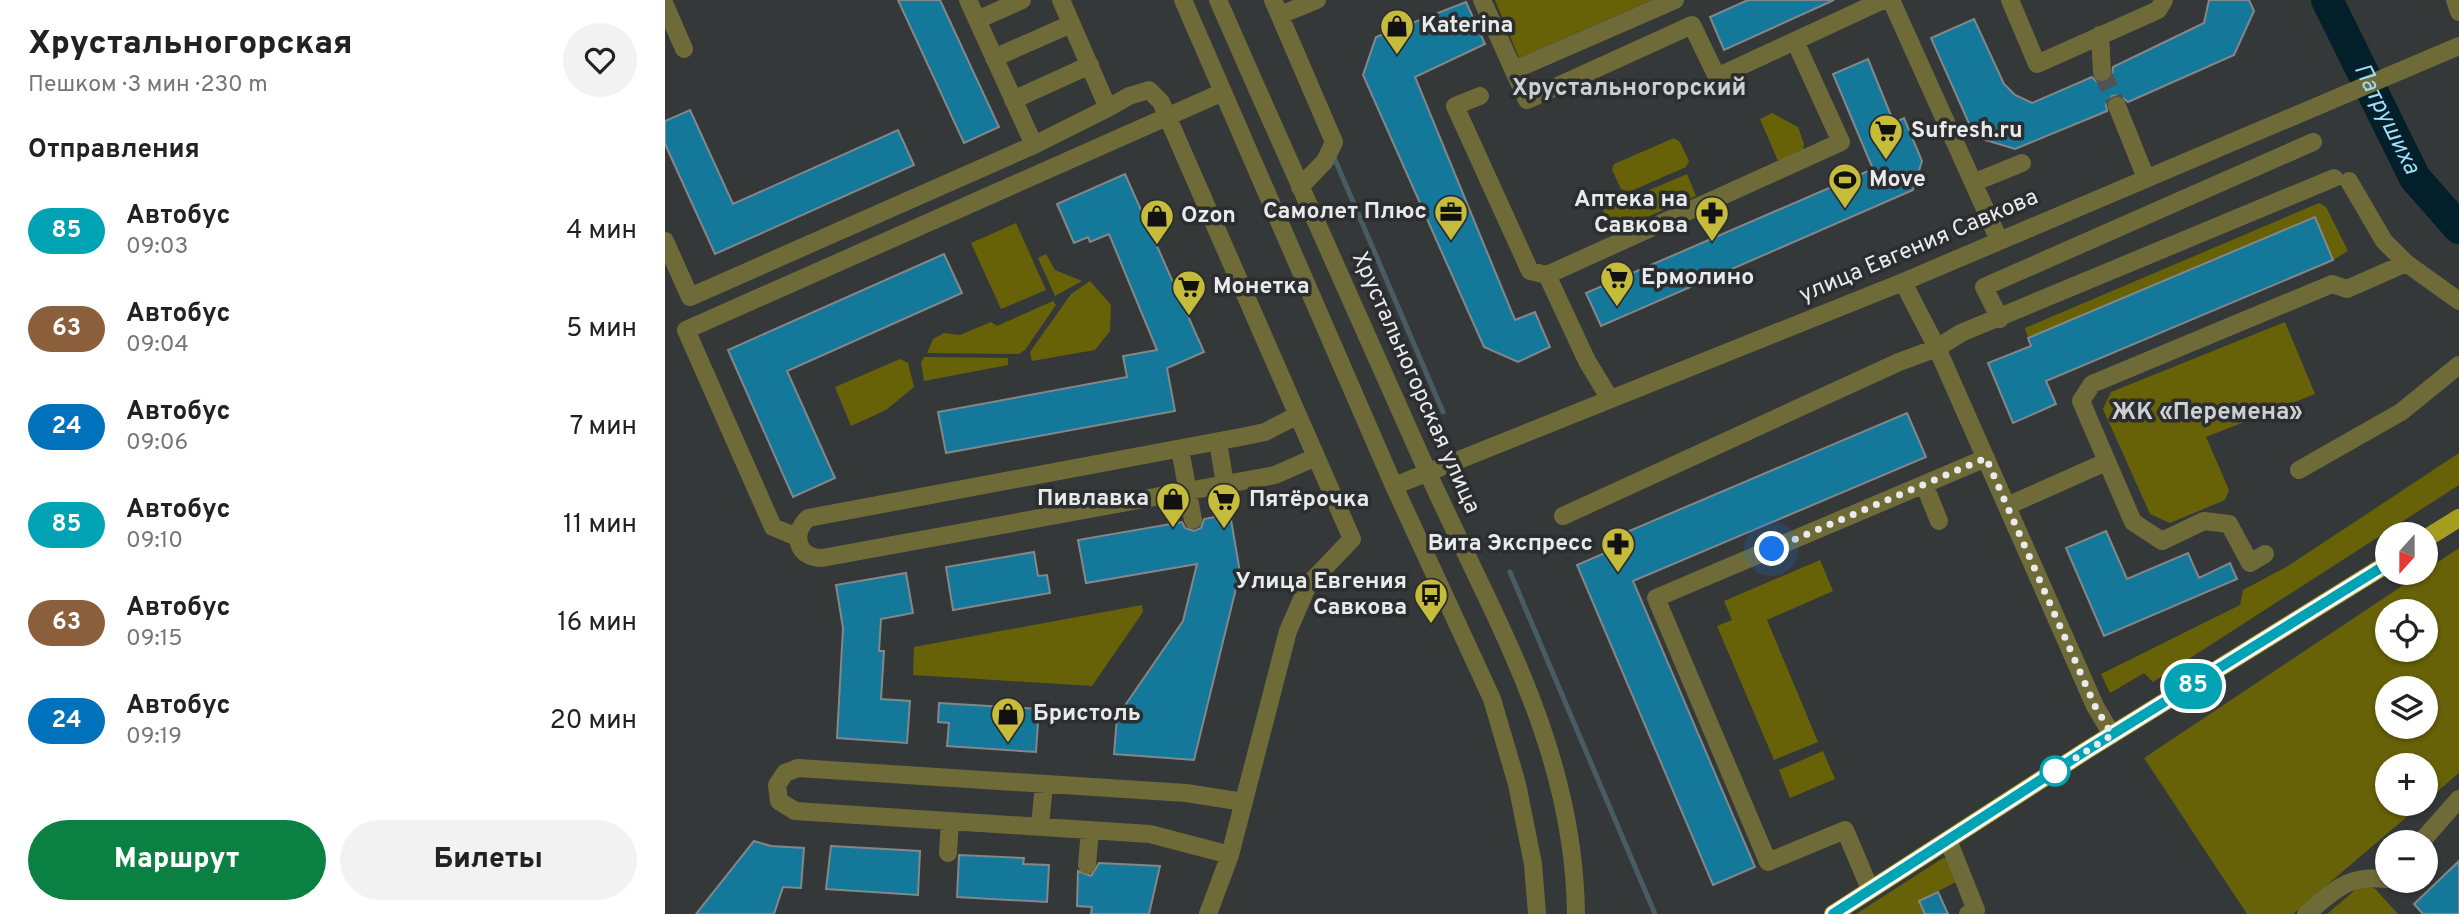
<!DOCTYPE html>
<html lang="ru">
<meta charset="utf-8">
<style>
body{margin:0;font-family:Overpass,sans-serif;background:#f2f2f2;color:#222;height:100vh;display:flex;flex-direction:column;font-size:26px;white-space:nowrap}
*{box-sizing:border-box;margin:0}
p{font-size:23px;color:#767676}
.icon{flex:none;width:38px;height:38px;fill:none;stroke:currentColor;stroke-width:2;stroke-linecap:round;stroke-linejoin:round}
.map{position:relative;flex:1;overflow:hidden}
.drawer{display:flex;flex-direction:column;background:#fff;width:665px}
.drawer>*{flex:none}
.badge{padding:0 14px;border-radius:23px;font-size:24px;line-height:46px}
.needle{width:46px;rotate:201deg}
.fabs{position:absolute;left:1710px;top:522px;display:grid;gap:14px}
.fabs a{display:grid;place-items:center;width:63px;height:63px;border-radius:50%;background:#fff;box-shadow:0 2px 5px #0004;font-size:35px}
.you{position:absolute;width:35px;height:35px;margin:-18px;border:5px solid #fff;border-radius:50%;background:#1a73e8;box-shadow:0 0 0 10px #1a73e833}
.map>.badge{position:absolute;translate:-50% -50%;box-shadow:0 0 0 4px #fff}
h2{padding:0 28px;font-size:26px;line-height:63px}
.round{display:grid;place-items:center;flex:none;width:74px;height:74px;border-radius:37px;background:#f2f2f2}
.head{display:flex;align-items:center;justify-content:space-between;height:119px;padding:0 28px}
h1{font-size:33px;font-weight:800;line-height:52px}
.action{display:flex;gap:14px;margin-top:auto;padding:14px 28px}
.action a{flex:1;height:80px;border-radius:42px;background:#0b8043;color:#fff;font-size:28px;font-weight:800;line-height:80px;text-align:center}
.action a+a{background:#f2f2f2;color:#222}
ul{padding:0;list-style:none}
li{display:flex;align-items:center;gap:21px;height:98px;padding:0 28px}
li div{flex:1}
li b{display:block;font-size:26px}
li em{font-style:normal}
li .badge{min-width:77px;font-weight:700;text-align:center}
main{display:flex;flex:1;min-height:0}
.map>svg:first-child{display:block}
.green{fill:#676108;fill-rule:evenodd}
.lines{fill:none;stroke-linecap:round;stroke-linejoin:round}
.stream{stroke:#485c64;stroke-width:5}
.river{stroke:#031f2a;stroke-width:32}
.building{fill:#14789b;stroke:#848789;stroke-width:2}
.minor-tunnel{stroke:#505354;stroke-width:18;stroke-dasharray:18 9;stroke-linecap:butt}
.minor{stroke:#6f6b38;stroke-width:18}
.major{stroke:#a69c20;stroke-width:18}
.line-casing{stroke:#fff;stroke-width:16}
.line{stroke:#00a3b4;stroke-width:10}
.walk{stroke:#e8eaeb;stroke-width:7;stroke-dasharray:0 12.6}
.stop-dot{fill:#fff;stroke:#00a3b4;stroke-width:3.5}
.labels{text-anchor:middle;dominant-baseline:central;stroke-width:7;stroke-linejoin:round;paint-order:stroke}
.poi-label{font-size:23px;font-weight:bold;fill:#e8eaeb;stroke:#2b2d2f;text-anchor:start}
.street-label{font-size:23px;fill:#e8eaeb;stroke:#2b2d2f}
.neighbourhood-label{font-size:24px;font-weight:bold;fill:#cdd0d2;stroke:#2b2d2f}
.water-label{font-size:24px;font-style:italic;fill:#9edffd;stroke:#2b2d2f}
</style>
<main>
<section class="drawer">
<div class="head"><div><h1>Хрустальногорская</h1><p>Пешком · 3 мин · 230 m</p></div><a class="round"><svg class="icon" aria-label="heart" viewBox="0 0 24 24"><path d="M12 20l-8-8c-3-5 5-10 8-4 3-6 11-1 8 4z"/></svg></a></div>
<h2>Отправления</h2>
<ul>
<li><span class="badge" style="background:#00a3b4;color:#fff">85</span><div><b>Автобус</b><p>09:03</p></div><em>4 мин</em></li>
<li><span class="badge" style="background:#8b5e3c;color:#fff">63</span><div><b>Автобус</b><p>09:04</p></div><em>5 мин</em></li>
<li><span class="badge" style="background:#0072bc;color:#fff">24</span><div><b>Автобус</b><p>09:06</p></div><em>7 мин</em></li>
<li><span class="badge" style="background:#00a3b4;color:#fff">85</span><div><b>Автобус</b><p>09:10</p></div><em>11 мин</em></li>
<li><span class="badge" style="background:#8b5e3c;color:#fff">63</span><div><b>Автобус</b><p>09:15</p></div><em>16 мин</em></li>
<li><span class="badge" style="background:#0072bc;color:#fff">24</span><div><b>Автобус</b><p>09:19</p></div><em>20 мин</em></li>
</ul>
<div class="action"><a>Маршрут</a><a>Билеты</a></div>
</section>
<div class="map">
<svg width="1794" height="914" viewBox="0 0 1794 914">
<rect width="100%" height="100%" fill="#353839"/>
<!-- green -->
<path class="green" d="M 830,0 L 987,0 L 854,58 Z
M 1107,113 L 1133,127 L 1139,144 L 1138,151 L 1113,161 L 1095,119 Z
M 1009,138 L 1015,142 L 1024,161 L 1021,167 L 964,192 L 956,189 L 947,170 L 949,164 Z
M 1022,174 L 1031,196 L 947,232 L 938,210 Z
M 1654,203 L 1661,207 L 1683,251 L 1668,260 L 1649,217 L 1363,338 L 1360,328 Z
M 351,223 L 381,290 L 336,309 L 306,243 Z
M 381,254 L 390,270 L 417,281 L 390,296 L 373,258 Z
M 425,281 L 446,305 L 445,331 L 430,350 L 367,361 L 365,352 L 406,294 Z
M 388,301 L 391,305 L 360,350 L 354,354 L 262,353 L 268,339 L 279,333 L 295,335 L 326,322 L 332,326 Z
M 1620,322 L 1650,394 L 1541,437 L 1564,490 L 1560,500 L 1505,523 L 1485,514 L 1438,409 L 1446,392 Z
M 259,357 L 343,358 L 343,365 L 259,381 L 256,363 Z
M 235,359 L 243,363 L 249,387 L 221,410 L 186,426 L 170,387 Z
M 1794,453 L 1794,485 L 1488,682 L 1479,673 L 1445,693 L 1436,674 L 1575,605 L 1578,590 L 1623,566 Z
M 1794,548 L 1794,773 L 1761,801 L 1760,765 L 1722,765 L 1722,803 L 1758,803 L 1628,914 L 1582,914 L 1479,758 ZM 1722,611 L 1760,611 L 1760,649 L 1722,649 ZM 1722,688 L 1760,688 L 1760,726 L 1722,726 Z
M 1155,560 L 1168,591 L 1102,620 L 1153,742 L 1109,760 L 1052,626 L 1067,620 L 1059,601 Z
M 477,605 L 478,612 L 427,686 L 248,675 L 249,647 Z
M 1158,751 L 1170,779 L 1125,798 L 1114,770 Z
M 1278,858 L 1287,860 L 1293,881 L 1254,901 L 1260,914 L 1191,914 Z
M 1702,880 L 1733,914 L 1662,914 Z"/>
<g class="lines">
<!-- stream -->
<path class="stream" d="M 668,155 L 778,412
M 845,572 L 990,914"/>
<!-- river -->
<path class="river" id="s1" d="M 1662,0 L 1750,178 L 1794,228"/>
</g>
<!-- building -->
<path class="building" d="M 233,0 L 275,0 L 334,127 L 299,143 Z
M 1083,0 L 1169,0 L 1059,50 L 1045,17 Z
M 1544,0 L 1584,0 L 1589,11 L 1569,55 L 1463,102 L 1454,95 L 1447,96 L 1441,104 L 1442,111 L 1350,149 L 1310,137 L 1266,38 L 1309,19 L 1339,84 L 1350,95 L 1367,103 L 1427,77 L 1432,82 L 1443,82 L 1447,76 L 1448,67 L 1539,23 Z
M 801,2 L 820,44 L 750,77 L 850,320 L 870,312 L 885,347 L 853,362 L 819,347 L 698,75 L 711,37 Z
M 1203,59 L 1229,123 L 1239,118 L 1257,161 L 1248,190 L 936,326 L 921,293 L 1208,169 L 1168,74 Z
M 25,110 L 68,204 L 233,130 L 249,165 L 50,254 L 0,144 L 0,121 Z
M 460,174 L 539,352 L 502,368 L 510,411 L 281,453 L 273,412 L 462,377 L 458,356 L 492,350 L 444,234 L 425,242 L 423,237 L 409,243 L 392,204 Z
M 1650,217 L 1668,260 L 1381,381 L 1391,404 L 1348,423 L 1323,363 L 1366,346 L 1363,338 Z
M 279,254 L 297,293 L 122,371 L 170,478 L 128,497 L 63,350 Z
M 1242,413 L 1261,457 L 968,581 L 1090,867 L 1048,885 L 912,565 L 954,547 L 950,537 Z
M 565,514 L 575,572 L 529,760 L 449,754 L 452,717 L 518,621 L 532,564 L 421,583 L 413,540 L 517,522 L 520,528 L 529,531 L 536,528 L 539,519 Z
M 1441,531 L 1462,579 L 1523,553 L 1534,578 L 1565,563 L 1572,579 L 1439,636 L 1401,548 Z
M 369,552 L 373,576 L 382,575 L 385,593 L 288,610 L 281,567 Z
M 241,573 L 248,613 L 216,619 L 214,651 L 219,651 L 216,699 L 245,701 L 242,743 L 172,738 L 178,628 L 171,585 Z
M 274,703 L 374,709 L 371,752 L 282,746 L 284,723 L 273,722 Z
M 89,841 L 106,846 L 139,848 L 136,888 L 118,887 L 109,914 L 31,914 Z
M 166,846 L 255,851 L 253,895 L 161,889 Z
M 294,855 L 359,858 L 358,864 L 384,865 L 382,902 L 292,897 Z
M 1794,861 L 1794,914 L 1758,914 L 1749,904 Z
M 434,863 L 495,866 L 484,914 L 426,914 L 427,907 L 412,906 L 413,871 L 426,876 Z
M 1273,892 L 1283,914 L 1260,914 L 1254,901 Z"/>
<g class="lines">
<!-- minor-tunnel -->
<path class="minor-tunnel" d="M 1437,72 L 1452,106"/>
<!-- minor -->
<path class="minor" d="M 303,0 L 369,145
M 518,0 L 729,486 L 827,699 L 852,784 L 868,864 L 872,914
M 553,0 C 622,158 693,315 763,473 C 829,619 909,747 911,914
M 608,0 L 669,142 L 660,161 L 635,187
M 817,0 L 862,100 L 1027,25 L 1052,77 L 1218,0
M 1226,0 L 1334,240
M 1345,0 L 1372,64 L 1493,10 L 1499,0
M 1790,0 L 1794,12
M 0,5 L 19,49
M 615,15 L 652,0
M 312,20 L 357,0
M 1435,35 L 1437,72
M 329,58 L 406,24
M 849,70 L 1010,0
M 815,96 L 790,106 L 865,271 L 882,275 L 1176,142 L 1130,41
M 348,100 L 425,65
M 1452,106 L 1481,178
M 443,108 L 464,96 L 484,90 L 496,102 L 687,539 L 643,585 L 623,631 L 565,855 L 543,914
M 1684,181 L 1719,241 L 1741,263 L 1794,301
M 1310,182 L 1357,163
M 0,241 L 25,297 L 369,145 L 443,108 L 396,0
M 882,275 L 922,361 L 945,399
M 1238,282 L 1272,348 L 1430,706 L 1447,735
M 1335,319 L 1319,287 L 1648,142
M 631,416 L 600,432 L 581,436 L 143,518 C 126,534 132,558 157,558 L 610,475 L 651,457
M 553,442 L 560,484
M 515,449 L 528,520
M 1634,470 L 1736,412 L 1794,365
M 1259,484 L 1274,521
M 729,486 L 1238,282 L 1794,46
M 1342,506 L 1441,462
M 898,516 L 1234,362 L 1272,348 L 1296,333 L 1669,178
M 132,537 L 108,527 L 21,330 L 558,92
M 1600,554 L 1585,563 L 1564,524 L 1539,521 L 1497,541 L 1468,522 L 1416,401 L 1427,384 L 1667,284 L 1682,289 L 1741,263
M 375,826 L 379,784
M 1283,840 L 1311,910 L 1303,914
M 1756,842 L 1794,799
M 283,853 L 285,821
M 565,855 L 485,834 L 130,811 L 114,801 L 112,785 L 120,773 L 133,768 L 521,793 L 579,802
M 422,865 L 425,830
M 1205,889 L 1180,830 L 1103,862 L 991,598 L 1321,458
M 1641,914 C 1670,890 1683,874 1722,879"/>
<!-- major -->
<path class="major" d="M 1760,539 L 1794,518
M 1168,914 L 1422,750 L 1722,564"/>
</g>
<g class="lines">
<!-- line casing -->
<g class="line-casing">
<path id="line" d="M 1168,914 L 1422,750 L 1722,564"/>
</g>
<!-- line -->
<use href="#line" class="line"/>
<!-- walk -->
<path class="walk" d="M 1107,549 L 1321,458 L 1430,706 L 1447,735 L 1387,773 L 1390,771"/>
</g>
<!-- icons -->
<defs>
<g id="shop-pin" transform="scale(1.75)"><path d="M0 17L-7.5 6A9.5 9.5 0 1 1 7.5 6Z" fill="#c6bc3c" stroke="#2b2d2f"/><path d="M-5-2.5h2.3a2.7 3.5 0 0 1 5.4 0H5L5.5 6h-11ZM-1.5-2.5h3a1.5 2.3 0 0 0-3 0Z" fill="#111"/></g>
<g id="supermarket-pin" transform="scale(1.75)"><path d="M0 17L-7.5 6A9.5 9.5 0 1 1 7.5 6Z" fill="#c6bc3c" stroke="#2b2d2f"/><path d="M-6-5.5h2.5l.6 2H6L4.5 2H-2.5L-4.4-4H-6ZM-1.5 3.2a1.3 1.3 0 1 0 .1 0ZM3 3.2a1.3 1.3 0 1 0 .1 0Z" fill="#111"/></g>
<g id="stadium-pin" transform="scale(1.75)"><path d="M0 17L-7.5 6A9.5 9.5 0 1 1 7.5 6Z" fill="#c6bc3c" stroke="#2b2d2f"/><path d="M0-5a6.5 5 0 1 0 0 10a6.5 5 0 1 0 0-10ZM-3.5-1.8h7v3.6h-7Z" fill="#111"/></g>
<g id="office-pin" transform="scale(1.75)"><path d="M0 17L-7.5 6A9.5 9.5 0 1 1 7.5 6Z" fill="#c6bc3c" stroke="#2b2d2f"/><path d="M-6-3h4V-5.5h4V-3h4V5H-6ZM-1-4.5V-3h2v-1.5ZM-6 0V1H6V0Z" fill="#111"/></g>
<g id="pharmacy-pin" transform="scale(1.75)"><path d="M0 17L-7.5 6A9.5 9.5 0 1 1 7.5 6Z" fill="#c6bc3c" stroke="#2b2d2f"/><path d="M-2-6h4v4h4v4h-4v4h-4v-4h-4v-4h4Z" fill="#111"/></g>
<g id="bus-pin" transform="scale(1.75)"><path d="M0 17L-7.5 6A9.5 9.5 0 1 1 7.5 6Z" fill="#c6bc3c" stroke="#2b2d2f"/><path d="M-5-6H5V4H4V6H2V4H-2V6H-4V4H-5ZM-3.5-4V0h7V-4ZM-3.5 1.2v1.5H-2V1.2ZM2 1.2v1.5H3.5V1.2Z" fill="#111"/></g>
</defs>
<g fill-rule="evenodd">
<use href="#shop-pin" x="732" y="26"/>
<use href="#supermarket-pin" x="1221" y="131"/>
<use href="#stadium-pin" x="1180" y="180"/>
<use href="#office-pin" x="786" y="212"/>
<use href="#pharmacy-pin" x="1047" y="213"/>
<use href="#shop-pin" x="492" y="216"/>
<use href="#supermarket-pin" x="952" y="278"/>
<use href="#supermarket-pin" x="524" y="287"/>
<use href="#shop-pin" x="508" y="499"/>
<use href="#supermarket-pin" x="559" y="500"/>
<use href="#pharmacy-pin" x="953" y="544"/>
<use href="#bus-pin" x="766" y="595"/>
<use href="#shop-pin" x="343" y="714"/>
</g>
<!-- markers -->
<circle class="stop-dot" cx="1390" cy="771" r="14"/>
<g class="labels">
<!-- poi labels -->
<g class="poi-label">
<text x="756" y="26">Katerina</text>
<text x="1246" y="131">Sufresh.ru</text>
<text x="1204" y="180">Move</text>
<text x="1023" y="200" text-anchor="end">Аптека на<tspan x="1023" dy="26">Савкова</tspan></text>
<text x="762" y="212" text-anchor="end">Самолет Плюс</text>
<text x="516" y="216">Ozon</text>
<text x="976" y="278">Ермолино</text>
<text x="548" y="287">Монетка</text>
<text x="484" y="499" text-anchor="end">Пивлавка</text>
<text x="584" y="500">Пятёрочка</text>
<text x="928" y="544" text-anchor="end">Вита Экспресс</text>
<text x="742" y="582" text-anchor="end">Улица Евгения<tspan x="742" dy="26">Савкова</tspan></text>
<text x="368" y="714">Бристоль</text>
</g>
<!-- street labels -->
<g class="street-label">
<text transform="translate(1254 247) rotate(-23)">улица Евгения Савкова</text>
<text transform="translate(750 383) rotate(66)">Хрустальногорская улица</text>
</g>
<!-- neighbourhood labels -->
<g class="neighbourhood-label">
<text x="964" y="89">Хрустальногорский</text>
<text x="1542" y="413">ЖК «Перемена»</text>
</g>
<!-- water labels -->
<g class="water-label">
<text stroke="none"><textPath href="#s1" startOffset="133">Патрушиха</textPath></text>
</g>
</g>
</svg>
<div class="fabs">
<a><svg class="needle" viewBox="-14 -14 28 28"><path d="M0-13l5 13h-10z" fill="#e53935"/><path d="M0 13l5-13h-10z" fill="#767676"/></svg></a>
<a><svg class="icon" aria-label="locate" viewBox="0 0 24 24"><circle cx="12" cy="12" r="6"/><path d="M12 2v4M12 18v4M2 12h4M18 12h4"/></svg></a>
<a><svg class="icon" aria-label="layers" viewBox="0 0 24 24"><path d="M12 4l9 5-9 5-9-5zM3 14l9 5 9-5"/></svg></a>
<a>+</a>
<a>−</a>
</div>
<div class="you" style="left:1107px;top:549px"></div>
<b class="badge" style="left:1528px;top:686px;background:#00a3b4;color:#fff">85</b>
</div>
</main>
